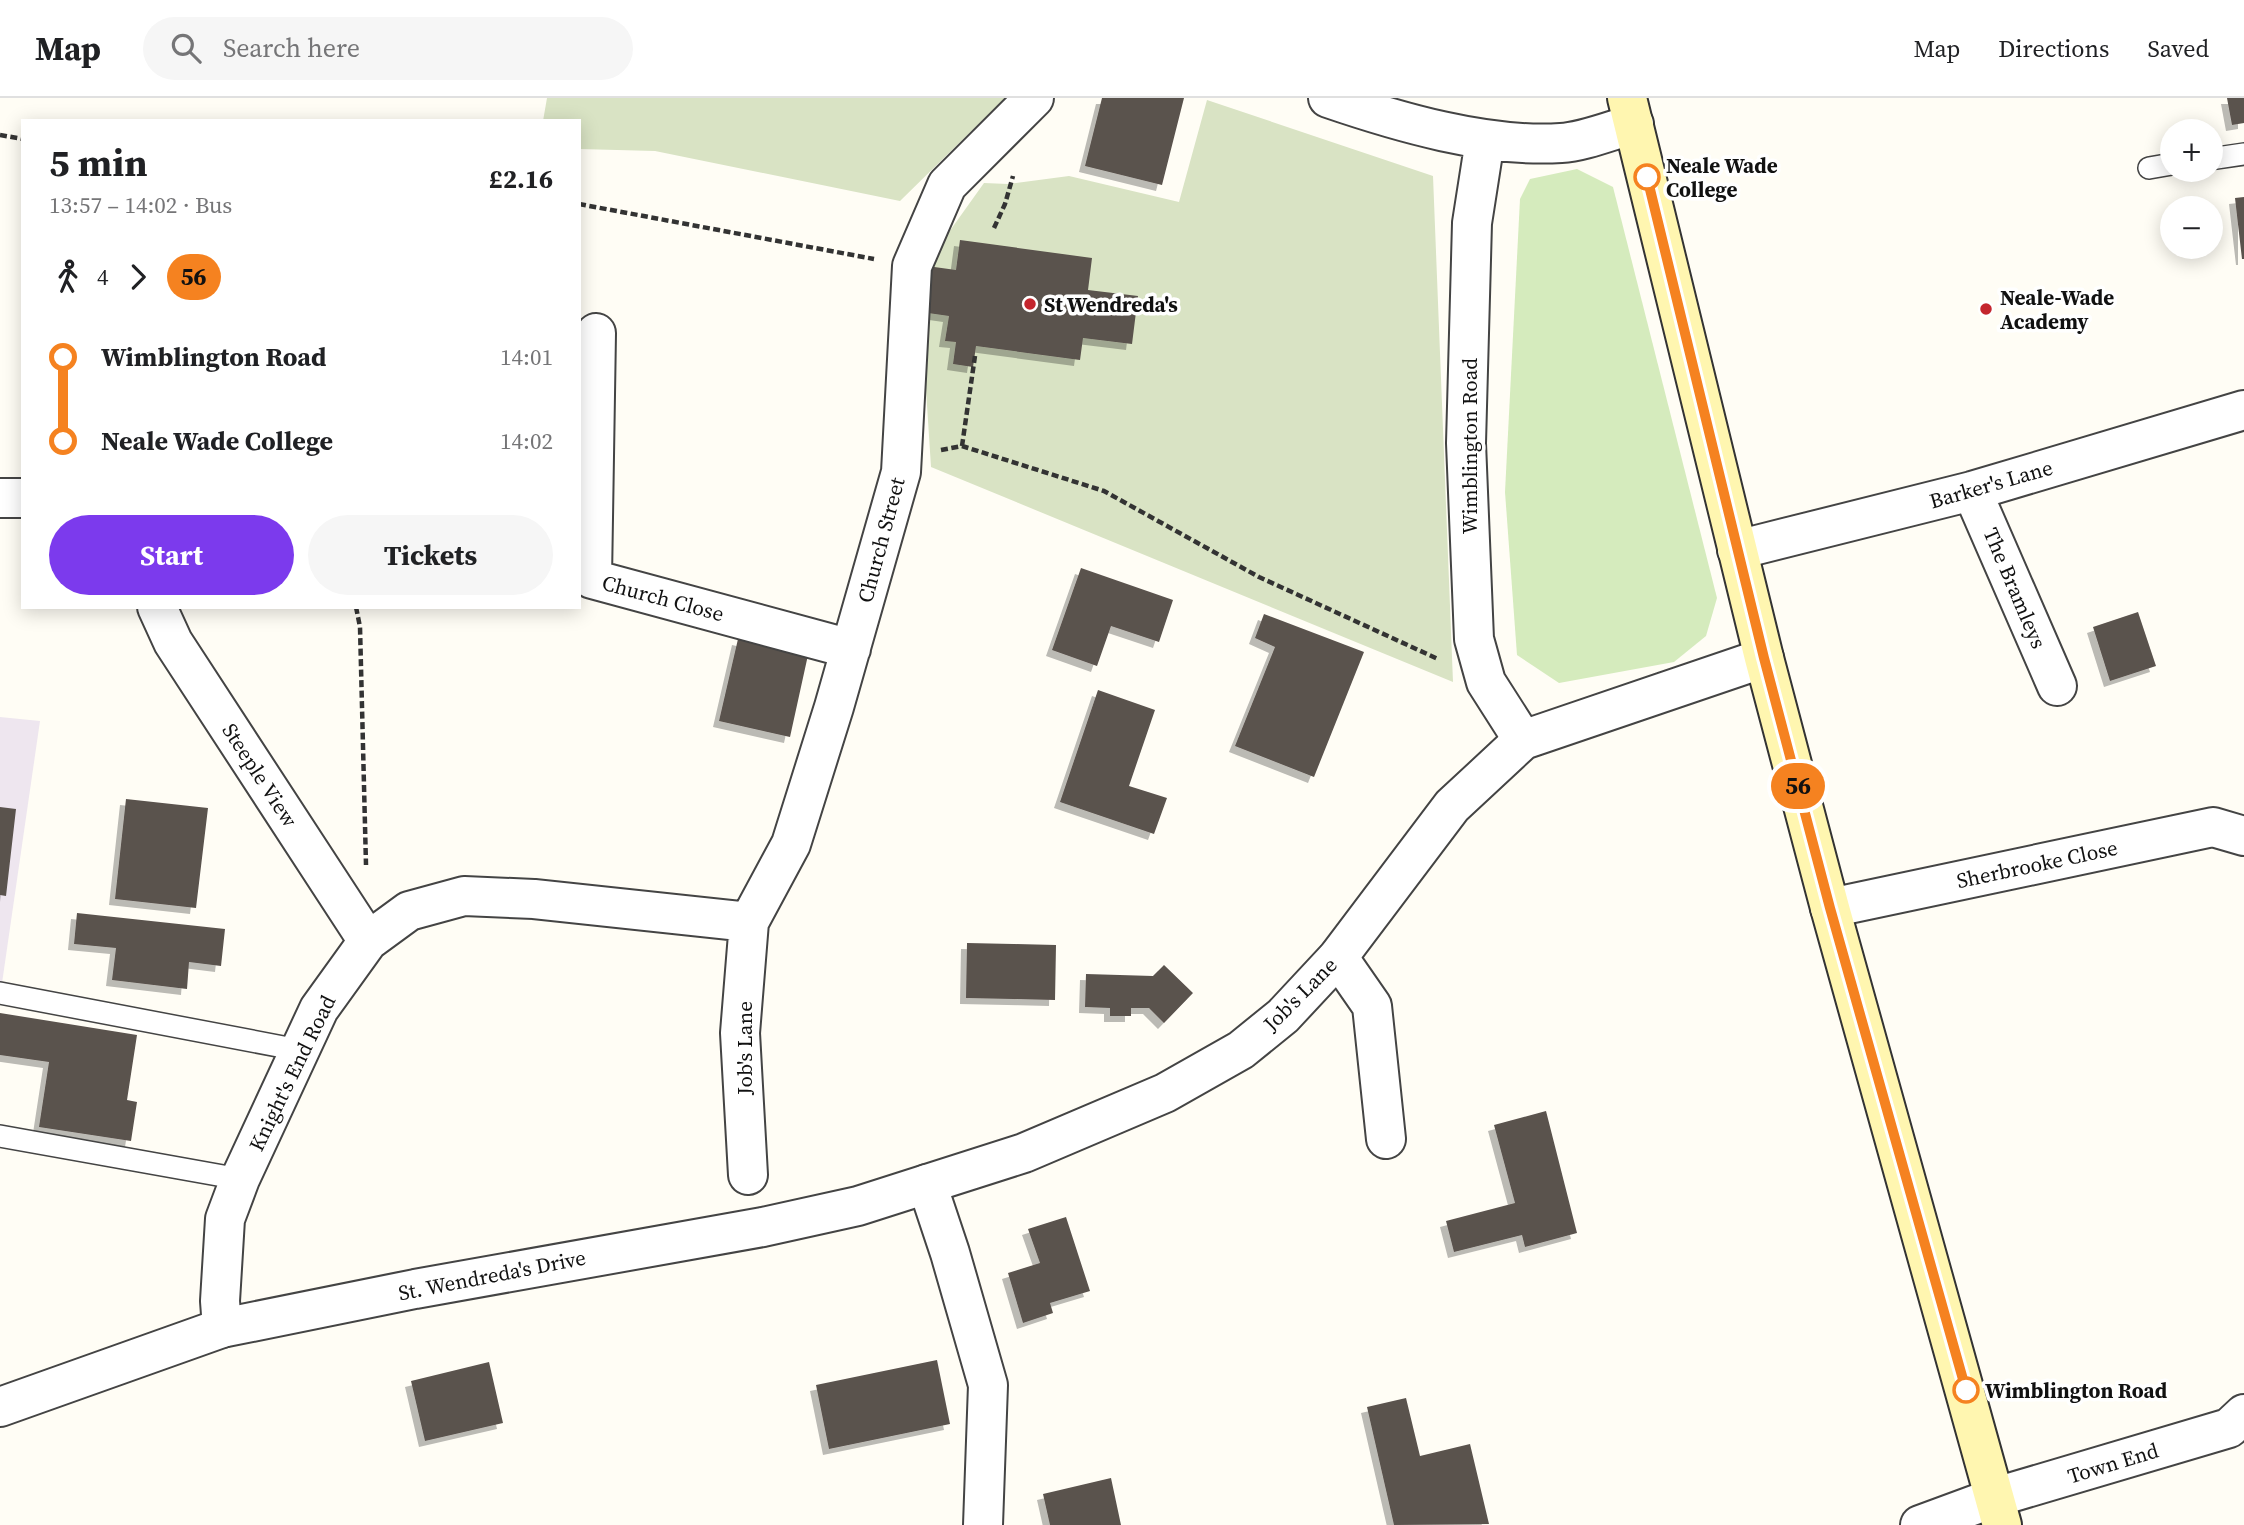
<!DOCTYPE html>
<meta charset="utf-8">
<style>
body{margin:0;font-family:"Source Serif 4",serif;background:#f6f6f6;color:#202124;height:100vh;display:flex;flex-direction:column;font-size:26px;white-space:nowrap}
*{box-sizing:border-box;margin:0}
p{font-size:23px;color:#757577}
.icon{flex:none;width:38px;height:38px;fill:none;stroke:currentColor;stroke-width:2;stroke-linecap:round;stroke-linejoin:round}
.map{position:relative;flex:1;overflow:hidden}
.panel{position:absolute;left:21px;top:21px;width:560px;height:490px;display:flex;flex-direction:column;background:#fff;border-radius:0px;box-shadow:0 4px 18px #0003}
.panel>*{flex:none}
.badge{padding:0 14px;border-radius:23px;font-size:24px;line-height:46px}
.controls{position:absolute;left:2160px;top:21px;display:grid;gap:14px}
.controls a{display:grid;place-items:center;width:63px;height:63px;border-radius:50%;background:#fff;box-shadow:0 4px 18px #0003;font-size:35px}
.map>.badge{position:absolute;translate:-50% -50%;box-shadow:0 0 0 4px #fff}
.legs{display:flex;align-items:center;gap:10px;height:77px;padding:0 28px;font-size:23px}
.legs p{margin-inline-start:auto}
.summary{display:flex;align-items:center;justify-content:space-between;height:119px;padding:0 28px}
h1{font-size:38px;font-weight:700;line-height:52px}
.button{display:flex;gap:14px;margin-top:auto;padding:14px 28px}
.button a{flex:1;height:80px;border-radius:42px;background:#7c3aed;color:#fff;font-size:28px;font-weight:700;line-height:80px;text-align:center}
.button a+a{background:#f6f6f6;color:#202124}
ul{padding:0 28px;list-style:none}
li{display:flex;align-items:center;gap:24px;height:84px;font-size:26px}
li i{display:grid;place-items:center;width:10px;height:100%;margin:0 9px;background:currentColor}
li i::after{content:'';width:18px;height:18px;margin:-9px;border:5px solid;border-radius:50%;background:#fff}
li p{margin-inline-start:auto}
li:first-child i{background:linear-gradient(#0000 50%,currentColor 0)}
li:last-child i{background:linear-gradient(currentColor 50%,#0000 0)}
header{display:flex;align-items:center;gap:42px;box-sizing:border-box;height:98px;padding:0 35px;background:#fff;border-bottom:2px solid #e0e0e0}
header strong{font-size:33px}
nav{display:flex;gap:38px;margin-inline-start:auto;font-size:24px}
.search{width:490px;height:63px;background:#f6f6f6;display:flex;align-items:center;gap:18px;box-sizing:border-box;padding:0 24px;border-radius:38px;color:#757577;font-size:26px}
.map>svg:first-child{display:block}
.industrial{fill:#eee6ef}
.green{fill:#d5ebbd}
.cemetery{fill:#d9e3c4}
.building{fill:#5a524d;filter:url(#shadow)}
.lines{fill:none;stroke-linecap:round;stroke-linejoin:round}
.service-casing{stroke:#444;stroke-width:24}
.minor-casing{stroke:#444;stroke-width:42}
.tertiary-casing{stroke:#444;stroke-width:42}
.secondary-casing{stroke:#333;stroke-width:42}
.path{stroke:#333;stroke-width:4.5;stroke-dasharray:7 3.5;stroke-linecap:butt}
.service{stroke:#fff;stroke-width:21}
.minor{stroke:#fff;stroke-width:38}
.tertiary{stroke:#fff;stroke-width:38}
.secondary{stroke:#fff6b0;stroke-width:38}
.line-1-casing{stroke:#fff;stroke-width:16}
.line-1{stroke:#f58220;stroke-width:10}
.stop-1-dot{fill:#fff;stroke:#f58220;stroke-width:3.5}
.poi-dot{fill:#c4262e;stroke:#fff;stroke-width:2.5}
.labels{text-anchor:middle;dominant-baseline:central;stroke-width:7;stroke-linejoin:round;paint-order:stroke}
.stop-label{font-size:21px;font-weight:bold;fill:#111;stroke:#fff;text-anchor:start}
.poi-label{font-size:21px;font-weight:bold;fill:#111;stroke:#fff;text-anchor:start}
.street-label{font-size:21px;fill:#111;stroke:#fff}
</style>
<header>
<strong>Map</strong>
<div class="search"><svg class="icon" aria-label="search" viewBox="0 0 24 24"><circle cx="10" cy="10" r="6"/><path d="M15 15l6 6"/></svg>Search here</div>
<nav><a>Map</a><a>Directions</a><a>Saved</a></nav>
</header>
<div class="map">
<svg width="2244" height="1427" viewBox="0 0 2244 1427">
<defs>
<filter id="shadow"><feDropShadow dx="-6" dy="6" stdDeviation="0" flood-color="#0004"/></filter>
</defs>
<rect width="100%" height="100%" fill="#fffdf5"/>
<!-- industrial -->
<path class="industrial" d="M 0,619 L 40,623 L 0,899 Z"/>
<!-- green -->
<path class="green" d="M 1577,71 L 1613,89 L 1717,500 L 1706,538 L 1674,564 L 1559,585 L 1517,557 L 1505,394 L 1520,101 L 1530,81 Z"/>
<!-- cemetery -->
<path class="cemetery" d="M 547,0 L 1005,0 L 900,103 L 655,53 L 579,51 L 579,23 L 543,23 Z
M 1207,2 L 1433,78 L 1453,584 L 931,369 L 921,214 L 929,162 L 984,85 L 1008,86 L 1069,78 L 1179,104 Z"/>
<!-- building -->
<path class="building" d="M 1102,0 L 1184,0 L 1162,87 L 1085,68 Z
M 2227,0 L 2244,0 L 2244,25 L 2232,27 Z
M 2244,99 L 2244,161 L 2242,161 L 2235,100 Z
M 960,142 L 1092,160 L 1088,192 L 1138,198 L 1132,246 L 1083,240 L 1080,262 L 976,248 L 973,269 L 953,266 L 956,244 L 945,243 L 949,218 L 921,214 L 927,168 L 956,172 Z
M 1081,470 L 1173,502 L 1159,544 L 1111,528 L 1097,568 L 1052,552 Z
M 2138,514 L 2156,568 L 2110,583 L 2093,529 Z
M 1264,516 L 1364,554 L 1314,679 L 1235,648 L 1275,549 L 1255,540 Z
M 738,541 L 808,557 L 790,639 L 719,623 Z
M 1098,592 L 1155,612 L 1129,688 L 1167,700 L 1154,736 L 1060,704 Z
M 126,701 L 208,710 L 196,810 L 115,801 Z
M 0,709 L 16,711 L 6,798 L 0,797 Z
M 77,815 L 225,831 L 221,868 L 189,864 L 187,891 L 112,882 L 116,850 L 74,846 Z
M 967,845 L 1056,847 L 1055,902 L 966,900 Z
M 1164,867 L 1193,895 L 1164,925 L 1149,910 L 1131,910 L 1131,918 L 1110,918 L 1110,910 L 1085,909 L 1086,876 L 1153,878 Z
M 0,915 L 137,937 L 127,1002 L 137,1004 L 131,1043 L 39,1029 L 49,964 L 0,957 Z
M 1546,1013 L 1577,1135 L 1525,1149 L 1522,1137 L 1454,1154 L 1446,1123 L 1515,1105 L 1494,1027 Z
M 1066,1119 L 1090,1193 L 1050,1205 L 1053,1215 L 1023,1225 L 1008,1175 L 1040,1165 L 1028,1131 Z
M 937,1262 L 950,1326 L 829,1351 L 816,1287 Z
M 489,1264 L 503,1325 L 425,1343 L 411,1283 Z
M 1406,1300 L 1420,1358 L 1470,1346 L 1489,1426 L 1394,1427 L 1367,1309 Z
M 1111,1380 L 1121,1427 L 1050,1427 L 1043,1396 Z"/>
<g class="lines">
<!-- service casing -->
<g class="service-casing">
<path id="service" d="M 2210,61 L 2244,56
M 2149,70 L 2172,66
M 0,895 L 299,952
M 0,1038 L 240,1081"/>
</g>
<!-- minor casing -->
<g class="minor-casing">
<path id="minor" d="M 1328,0 C 1398,24 1487,50 1561,45 C 1583,44 1612,32 1634,26
M 1485,42 L 1472,125 L 1466,345 L 1474,541 L 1486,584 L 1523,642
M 596,235 L 592,481 L 851,551
M 1972,393 L 2057,588
M 0,400 L 23,400
M 1737,452 L 1972,393 L 2244,312
M 157,509 L 173,544 L 368,843
M 1830,810 L 2213,729 L 2244,738
M 1338,859 L 1372,908 L 1386,1041
M 748,1077 L 740,935 L 749,824 L 791,746 L 834,609 L 901,374 L 912,168 L 947,87 L 1034,0
M 927,1086 L 950,1155 L 988,1287 L 983,1427
M 222,1230 L 220,1203 L 225,1121 L 240,1081 L 319,911 L 368,843 L 409,813 L 464,798 L 534,801 L 749,824
M 1920,1427 L 1996,1399 L 2229,1330 L 2244,1316"/>
</g>
<!-- tertiary casing -->
<g class="tertiary-casing">
<path id="tertiary" d="M 0,1309 L 222,1230 L 415,1191 L 763,1129 L 858,1108 L 1024,1055 L 1165,995 L 1241,952 L 1283,918 L 1338,859 L 1452,708 L 1523,642 L 1764,560"/>
</g>
<!-- secondary casing -->
<g class="secondary-casing">
<path id="secondary" d="M 1627,0 L 1764,560 L 1830,810 L 2002,1427"/>
</g>
<!-- path -->
<path class="path" d="M 0,37 L 23,41
M 579,106 L 874,161
M 994,130 L 1005,106 L 1013,78
M 962,348 L 975,258
M 941,352 L 962,348 L 1104,393 L 1259,479 L 1438,561
M 356,509 L 360,529 L 366,767"/>
<!-- service -->
<use href="#service" class="service"/>
<!-- minor -->
<use href="#minor" class="minor"/>
<!-- tertiary -->
<use href="#tertiary" class="tertiary"/>
<!-- secondary -->
<use href="#secondary" class="secondary"/>
</g>
<g class="lines">
<!-- line-1 casing -->
<g class="line-1-casing">
<path id="line-1" d="M 1647,79 L 1764,560 L 1830,810 L 1966,1292"/>
</g>
<!-- line-1 -->
<use href="#line-1" class="line-1"/>
</g>
<!-- markers -->
<g class="stop-1-dot">
<circle cx="1647" cy="79" r="12"/>
<circle cx="1966" cy="1292" r="12"/>
</g>
<g class="poi-dot">
<circle cx="1030" cy="206" r="7"/>
<circle cx="1986" cy="211" r="7"/>
</g>
<g class="labels">
<!-- stop labels -->
<g class="stop-label">
<text x="1666" y="67">Neale Wade<tspan x="1666" dy="24">College</tspan></text>
<text x="1985" y="1292">Wimblington Road</text>
</g>
<!-- poi labels -->
<g class="poi-label">
<text x="2000" y="199">Neale-Wade<tspan x="2000" dy="24">Academy</tspan></text>
<text x="1044" y="206">St Wendreda's</text>
</g>
<!-- street labels -->
<g class="street-label">
<text transform="translate(1469 348) rotate(-90)">Wimblington Road</text>
<text transform="translate(1991 386) rotate(-16)">Barker's Lane</text>
<text transform="translate(881 442) rotate(-75)">Church Street</text>
<text transform="translate(2015 490) rotate(67)">The Bramleys</text>
<text transform="translate(663 500) rotate(15)">Church Close</text>
<text transform="translate(260 677) rotate(57)">Steeple View</text>
<text transform="translate(2037 766) rotate(-12)">Sherbrooke Close</text>
<text transform="translate(1300 896) rotate(-45)">Job's Lane</text>
<text transform="translate(744 950) rotate(-90)">Job's Lane</text>
<text transform="translate(292 975) rotate(-64)">Knight's End Road</text>
<text transform="translate(492 1177) rotate(-11)">St. Wendreda's Drive</text>
<text transform="translate(2113 1365) rotate(-17)">Town End</text>
</g>
</g>
</svg>
<div class="controls">
<a>+</a>
<a>−</a>
</div>
<b class="badge" style="left:1798px;top:688px;background:#f58220;color:#111">56</b>
<section class="panel">
<div class="summary"><div><h1>5 min</h1><p>13:57 – 14:02 · Bus</p></div><b>£2.16</b></div>
<div class="legs"><svg class="icon" aria-label="walk" viewBox="0 0 24 24"><circle cx="13" cy="4" r="2"/><path d="M13 8l-2 6 4 7M11 14l-3 7M7 12l3-4h3l4 4"/></svg>4<svg class="icon" aria-label="forward" viewBox="0 0 24 24"><path d="M9 5l7 7-7 7"/></svg><b class="badge" style="background:#f58220;color:#111">56</b></div>
<ul>
<li><i style="color:#f58220"></i><b>Wimblington Road</b><p>14:01</p></li>
<li><i style="color:#f58220"></i><b>Neale Wade College</b><p>14:02</p></li>
</ul>
<div class="button"><a>Start</a><a>Tickets</a></div>
</section>
</div>
